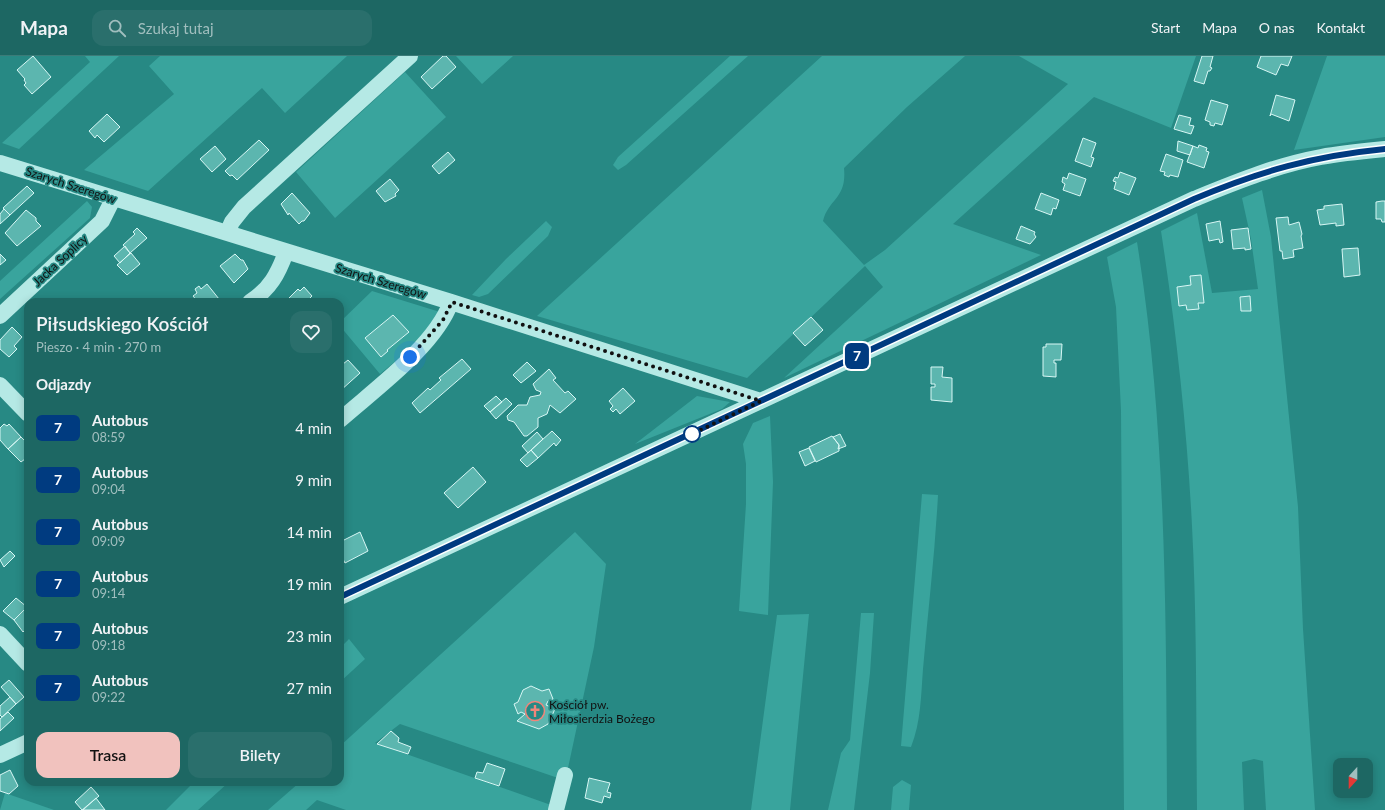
<!DOCTYPE html>
<html lang="pl">
<meta charset="utf-8">
<style>
body{margin:0;font-family:Lato,sans-serif;background:#2a6f6c;color:#f1f3f6;height:100vh;display:flex;flex-direction:column;font-size:15px;white-space:nowrap}
*{box-sizing:border-box;margin:0}
p{font-size:13px;color:#a0bebe}
.icon{flex:none;width:22px;height:22px;fill:none;stroke:currentColor;stroke-width:2;stroke-linecap:round;stroke-linejoin:round}
.map{position:relative;flex:1;overflow:hidden}
.details{position:absolute;left:24px;top:242px;width:320px;height:488px;display:flex;flex-direction:column;background:#1d6763;border-radius:12px;box-shadow:0 2px 10px #0003}
.details>*{flex:none}
.badge{padding:0 8px;border-radius:6px;font-size:14px;line-height:26px}
.needle{width:26px;rotate:201deg}
.fabs{position:absolute;left:1333px;top:702px;display:grid;gap:8px}
.fabs a{display:grid;place-items:center;width:40px;height:40px;border-radius:8px;background:#1d6763;box-shadow:0 2px 10px #0003;font-size:20px}
.you{position:absolute;width:20px;height:20px;margin:-10px;border:3px solid #fff;border-radius:50%;background:#1a73e8;box-shadow:0 0 0 6px #1a73e833}
.map>.badge{position:absolute;translate:-50% -50%;box-shadow:0 0 0 2px #fff}
h2{padding:0 12px;font-size:15px;line-height:36px}
.round{display:grid;place-items:center;flex:none;width:42px;height:42px;border-radius:12px;background:#2a6f6c}
.summary{display:flex;align-items:center;justify-content:space-between;height:68px;padding:0 12px}
h1{font-size:19px;font-weight:600;line-height:30px}
.button{display:flex;gap:8px;margin-top:auto;padding:8px 12px}
.button a{flex:1;height:46px;border-radius:12px;background:#f1c2be;color:#111;font-size:16px;font-weight:600;line-height:46px;text-align:center}
.button a+a{background:#2a6f6c;color:#f1f3f6}
ul{padding:0;list-style:none}
li{display:flex;align-items:center;gap:12px;height:52px;padding:0 12px}
li div{flex:1}
li b{display:block;font-size:15px}
li em{font-style:normal}
li .badge{min-width:44px;font-weight:700;text-align:center}
header{display:flex;align-items:center;gap:24px;box-sizing:border-box;height:56px;padding:0 20px;background:#1d6763;border-bottom:1px solid #3b7b78}
header strong{font-size:19px}
nav{display:flex;gap:22px;margin-inline-start:auto;font-size:14px}
.search{width:280px;height:36px;background:#2a6f6c;display:flex;align-items:center;gap:10px;box-sizing:border-box;padding:0 14px;border-radius:12px;color:#a0bebe;font-size:15px}
.map>svg:first-child{display:block}
.green{fill:#39a49d}
.building{fill:#5cb6af;stroke:#d8f7f5}
.lines{fill:none;stroke-linecap:round;stroke-linejoin:round}
.minor{stroke:#b5e9e5;stroke-width:16}
.line-casing{stroke:#fff;stroke-width:9}
.line{stroke:#003b80;stroke-width:6}
.walk{stroke:#111;stroke-width:4;stroke-dasharray:0 7.2}
.stop-dot{fill:#fff;stroke:#003b80;stroke-width:2}
.labels{text-anchor:middle;dominant-baseline:central;stroke-width:3.5;stroke-linejoin:round;paint-order:stroke}
.street-label{font-size:12px;fill:#111;stroke:#278984}
.poi-label{font-size:12px;fill:#111;stroke:#278984;text-anchor:start}
</style>
<header>
<strong>Mapa</strong>
<div class="search"><svg class="icon" aria-label="search" viewBox="0 0 24 24"><circle cx="10" cy="10" r="6"/><path d="M15 15l6 6"/></svg>Szukaj tutaj</div>
<nav><a>Start</a><a>Mapa</a><a>O nas</a><a>Kontakt</a></nav>
</header>
<div class="map">
<svg width="1385" height="754" viewBox="0 0 1385 754">
<rect width="100%" height="100%" fill="#278984"/>
<!-- green -->
<path class="green" d="M 85,0 L 119,0 L 19,93 L 2,87 L 90,6 Z
M 160,0 L 347,0 L 285,57 L 262,32 L 148,135 L 84,114 L 174,38 L 149,10 Z
M 456,0 L 513,0 L 482,28 Z
M 730,0 L 748,0 L 626,109 L 618,114 L 613,109 L 618,101 Z
M 822,0 L 965,0 L 907,51 L 844,112 C 847,143 829,142 823,165 L 864,209 L 885,194 L 1068,28 L 1019,0 L 1196,0 L 1171,72 L 1094,41 L 953,168 L 1041,199 L 784,322 L 883,231 L 865,210 L 747,322 L 537,260 Z
M 1327,0 L 1385,0 L 1385,81 L 1294,94 Z
M 405,16 L 446,61 L 335,162 L 296,116 Z
M 1262,134 L 1271,181 L 1298,451 L 1303,573 L 1315,754 L 1266,754 L 1263,705 L 1254,703 L 1242,706 L 1244,754 L 1197,754 C 1196,659 1197,564 1192,470 C 1187,371 1176,273 1161,175 L 1197,157 L 1212,237 L 1258,233 L 1251,183 L 1242,142 Z
M 87,145 L 92,151 L 90,162 L 0,243 L 0,225 Z
M 546,165 L 552,171 L 548,180 L 488,238 L 479,241 L 472,239 L 506,203 Z
M 1137,186 C 1167,373 1166,565 1167,754 L 1124,754 L 1121,355 L 1116,251 L 1107,201 Z
M 372,235 L 440,256 L 416,288 L 380,318 L 340,270 L 340,266 Z
M 697,340 L 730,346 L 722,353 L 635,388 Z
M 770,360 L 773,426 L 768,559 L 739,555 L 746,448 L 746,408 L 743,388 L 753,367 Z
M 922,438 L 938,439 C 935,497 928,555 923,613 C 921,639 921,666 911,691 L 901,690 Z
M 575,476 L 606,508 L 594,591 L 568,712 L 558,722 L 400,668 L 375,687 L 551,749 L 550,754 L 346,754 L 317,744 L 306,754 L 268,754 L 300,726 L 340,726 L 340,690 Z
M 861,557 L 874,557 L 870,617 L 854,754 L 828,754 L 841,697 L 850,684 Z
M 809,558 L 790,754 L 751,754 L 777,559 Z
M 349,583 L 365,603 L 340,626 L 340,592 Z
M 902,724 L 911,729 L 909,754 L 891,754 L 893,731 Z
M 194,726 L 229,726 L 198,754 L 166,754 Z
M 5,737 L 54,754 L 0,754 Z"/>
<!-- building -->
<path class="building" d="M 33,0 L 51,21 L 32,38 L 24,29 L 26,27 L 24,24 L 25,23 L 17,14 Z
M 443,0 L 446,0 L 456,11 L 432,33 L 421,21 Z
M 1202,0 L 1213,0 L 1210,11 L 1212,12 L 1210,15 L 1208,15 L 1204,28 L 1194,25 Z
M 1261,0 L 1292,0 L 1288,10 L 1281,8 L 1276,19 L 1257,11 Z
M 1276,39 L 1295,44 L 1289,65 L 1271,58 L 1270,60 Z
M 1211,44 L 1228,49 L 1222,69 L 1215,67 L 1214,70 L 1210,69 L 1210,66 L 1205,64 Z
M 107,58 L 120,71 L 104,86 L 97,79 L 95,82 L 89,75 Z
M 1179,59 L 1191,62 L 1189,69 L 1194,70 L 1191,78 L 1174,73 Z
M 1083,82 L 1096,87 L 1091,101 L 1094,102 L 1091,111 L 1075,105 Z
M 259,84 L 269,94 L 237,124 L 232,119 L 230,120 L 225,115 Z
M 1178,85 L 1193,90 L 1190,99 L 1177,95 Z
M 1199,89 L 1207,92 L 1206,95 L 1209,96 L 1204,112 L 1187,106 L 1193,90 L 1198,92 Z
M 215,90 L 226,103 L 212,116 L 200,103 Z
M 448,96 L 455,104 L 439,118 L 432,110 Z
M 1166,98 L 1183,104 L 1178,121 L 1170,119 L 1169,121 L 1164,119 L 1165,116 L 1160,115 Z
M 1120,116 L 1136,122 L 1129,139 L 1114,133 L 1116,126 L 1113,125 L 1115,121 L 1118,122 Z
M 1069,117 L 1086,123 L 1080,140 L 1063,134 L 1065,128 L 1062,126 L 1063,121 L 1067,123 Z
M 390,123 L 399,134 L 395,138 L 396,140 L 385,146 L 376,135 Z
M 27,130 L 34,137 L 10,159 L 3,152 Z
M 292,137 L 310,157 L 304,165 L 302,165 L 299,168 L 289,157 L 288,159 L 281,148 Z
M 1041,137 L 1059,144 L 1056,153 L 1053,152 L 1051,159 L 1035,153 Z
M 1382,145 L 1385,145 L 1385,166 L 1382,166 L 1381,163 L 1376,163 L 1376,146 Z
M 1342,148 L 1344,169 L 1336,170 L 1336,167 L 1320,169 L 1317,154 L 1324,153 L 1324,150 Z
M 4,153 L 10,159 L 0,168 L 0,158 Z
M 26,154 L 36,162 L 36,165 L 41,170 L 17,190 L 5,177 Z
M 1288,161 L 1289,169 L 1299,166 L 1302,178 L 1301,180 L 1303,192 L 1293,194 L 1294,201 L 1283,203 L 1282,195 L 1280,195 L 1276,162 Z
M 1220,165 L 1223,186 L 1220,187 L 1219,183 L 1209,185 L 1206,168 Z
M 1021,170 L 1035,176 L 1034,178 L 1036,181 L 1030,188 L 1016,183 Z
M 137,172 L 147,182 L 130,197 L 123,189 L 135,178 L 133,176 Z
M 1248,172 L 1251,193 L 1245,194 L 1245,192 L 1233,193 L 1231,174 Z
M 125,190 L 130,197 L 120,207 L 114,200 Z
M 1358,192 L 1360,219 L 1344,221 L 1342,193 Z
M 131,197 L 140,208 L 127,219 L 117,209 Z
M 0,198 L 6,204 L 0,209 Z
M 235,198 L 241,204 L 243,204 L 248,213 L 234,227 L 220,210 Z
M 1201,219 L 1204,247 L 1198,247 L 1199,253 L 1187,254 L 1186,249 L 1179,250 L 1177,231 L 1191,229 L 1190,220 Z
M 207,228 L 219,243 L 215,246 L 198,246 L 193,240 L 197,237 L 195,233 L 199,230 L 201,233 Z
M 304,231 L 312,240 L 308,244 L 310,246 L 285,246 L 298,233 L 300,235 Z
M 1250,240 L 1251,255 L 1241,255 L 1240,241 Z
M 393,259 L 409,276 L 387,294 L 388,295 L 381,301 L 365,282 Z
M 811,261 L 823,274 L 805,290 L 793,277 Z
M 12,271 L 22,281 L 14,290 L 17,293 L 9,301 L 0,293 L 0,284 Z
M 1046,288 L 1062,288 L 1061,304 L 1054,304 L 1054,307 L 1056,307 L 1056,321 L 1043,320 L 1043,291 L 1046,291 Z
M 462,303 L 471,313 L 420,357 L 412,347 L 428,332 L 430,334 L 441,324 L 439,322 Z
M 348,304 L 360,317 L 340,335 L 340,306 L 343,308 Z
M 527,306 L 536,315 L 521,327 L 513,319 Z
M 931,311 L 943,311 L 942,321 L 952,322 L 952,346 L 931,344 L 931,331 L 935,331 L 935,328 L 931,328 Z
M 549,313 L 556,322 L 553,324 L 565,337 L 568,335 L 576,343 L 560,357 L 550,349 L 547,358 L 538,362 L 538,371 L 527,380 L 524,380 L 514,366 L 508,364 L 507,360 L 518,349 L 527,349 L 530,341 L 540,339 L 541,336 L 536,334 L 533,328 Z
M 623,332 L 635,345 L 620,358 L 616,353 L 613,356 L 610,353 L 613,350 L 609,345 Z
M 496,340 L 502,346 L 490,356 L 484,350 Z
M 506,342 L 512,348 L 496,363 L 490,356 Z
M 4,368 L 7,370 L 9,368 L 21,381 L 8,393 L 0,384 L 0,372 Z
M 552,375 L 561,384 L 556,390 L 554,387 L 538,402 L 531,394 Z
M 537,376 L 543,383 L 528,397 L 522,390 Z
M 840,378 L 846,390 L 838,393 L 839,389 L 833,381 Z
M 832,380 L 839,389 L 839,395 L 816,406 L 809,391 Z
M 21,381 L 28,388 L 28,404 L 25,403 L 21,406 L 8,393 Z
M 809,392 L 815,405 L 805,410 L 799,396 Z
M 531,394 L 538,402 L 527,411 L 520,404 Z
M 473,411 L 486,426 L 458,452 L 444,437 Z
M 360,476 L 368,495 L 345,507 L 340,497 L 340,486 Z
M 10,495 L 15,500 L 4,511 L 0,504 Z
M 16,542 L 27,551 L 14,564 L 3,555 Z
M 27,551 L 28,571 L 23,576 L 14,564 Z
M 9,624 L 24,641 L 16,648 L 1,631 Z
M 531,630 L 542,635 L 549,633 L 553,643 L 548,645 L 546,649 L 555,653 L 548,668 L 539,673 L 517,665 L 525,658 L 521,656 L 518,658 L 514,648 L 518,646 L 523,634 Z
M 10,641 L 16,648 L 2,661 L 0,659 L 0,650 Z
M 8,656 L 14,662 L 0,675 L 0,663 Z
M 391,675 L 399,682 L 398,686 L 411,691 L 408,698 L 377,688 Z
M 487,707 L 505,713 L 499,730 L 475,722 L 477,716 L 483,717 Z
M 10,714 L 18,730 L 9,738 L 0,735 L 0,719 Z
M 589,722 L 610,727 L 607,736 L 611,737 L 610,742 L 604,740 L 602,747 L 585,742 Z
M 91,731 L 99,740 L 82,754 L 75,746 Z
M 96,742 L 105,754 L 83,754 Z"/>
<g class="lines">
<!-- minor -->
<path class="minor" d="M 0,107 L 451,246 L 761,345
M 227,177 L 232,166 L 244,151 L 410,0
M 250,246 C 270,233 278,218 286,196
M 0,260 L 102,165 L 113,143
M 0,329 L 28,358
M 340,364 C 375,333 435,290 451,246
M 340,541 L 1194,143 C 1236,126 1277,109 1321,101 C 1342,97 1364,95 1385,93
M 0,578 L 28,608
M 0,699 L 28,686
M 556,754 L 565,719"/>
</g>
<g class="lines">
<!-- line casing -->
<g class="line-casing">
<path id="line" d="M 340,541 L 1194,143 C 1260,115 1314,100 1385,93"/>
</g>
<!-- line -->
<use href="#line" class="line"/>
<!-- walk -->
<path class="walk" d="M 410,301 L 443,264 L 452,246 L 761,345 L 692,378"/>
</g>
<!-- icons -->
<defs>
<g id="church-ring" transform="scale(1)"><circle r="9.5" fill="#278984" stroke="#f1857a" stroke-width="1.5"/><path d="M-1.2-6h2.4v3.5h3.3v2.4h-3.3V6h-2.4V-.1h-3.3v-2.4h3.3Z" fill="#f1857a"/></g>
</defs>
<g fill-rule="evenodd">
<use href="#church-ring" x="535" y="655"/>
</g>
<!-- markers -->
<circle class="stop-dot" cx="692" cy="378" r="8"/>
<g class="labels">
<!-- street labels -->
<g class="street-label">
<text transform="translate(71 129) rotate(18)">Szarych Szeregów</text>
<text transform="translate(60 204) rotate(-43)">Jacka Soplicy</text>
<text transform="translate(381 225) rotate(17)">Szarych Szeregów</text>
</g>
<!-- poi labels -->
<g class="poi-label">
<text x="549" y="648">Kościół pw.<tspan x="549" dy="14">Miłosierdzia Bożego</tspan></text>
</g>
</g>
</svg>
<div class="fabs">
<a><svg class="needle" viewBox="-14 -14 28 28"><path d="M0-13l5 13h-10z" fill="#e53935"/><path d="M0 13l5-13h-10z" fill="#a0bebe"/></svg></a>
</div>
<div class="you" style="left:410px;top:301px"></div>
<b class="badge" style="left:857px;top:300px;background:#003b80;color:#fff">7</b>
<section class="details">
<div class="summary"><div><h1>Piłsudskiego Kościół</h1><p>Pieszo · 4 min · 270 m</p></div><a class="round"><svg class="icon" aria-label="heart" viewBox="0 0 24 24"><path d="M12 20l-8-8c-3-5 5-10 8-4 3-6 11-1 8 4z"/></svg></a></div>
<h2>Odjazdy</h2>
<ul>
<li><span class="badge" style="background:#003b80;color:#fff">7</span><div><b>Autobus</b><p>08:59</p></div><em>4 min</em></li>
<li><span class="badge" style="background:#003b80;color:#fff">7</span><div><b>Autobus</b><p>09:04</p></div><em>9 min</em></li>
<li><span class="badge" style="background:#003b80;color:#fff">7</span><div><b>Autobus</b><p>09:09</p></div><em>14 min</em></li>
<li><span class="badge" style="background:#003b80;color:#fff">7</span><div><b>Autobus</b><p>09:14</p></div><em>19 min</em></li>
<li><span class="badge" style="background:#003b80;color:#fff">7</span><div><b>Autobus</b><p>09:18</p></div><em>23 min</em></li>
<li><span class="badge" style="background:#003b80;color:#fff">7</span><div><b>Autobus</b><p>09:22</p></div><em>27 min</em></li>
</ul>
<div class="button"><a>Trasa</a><a>Bilety</a></div>
</section>
</div>
